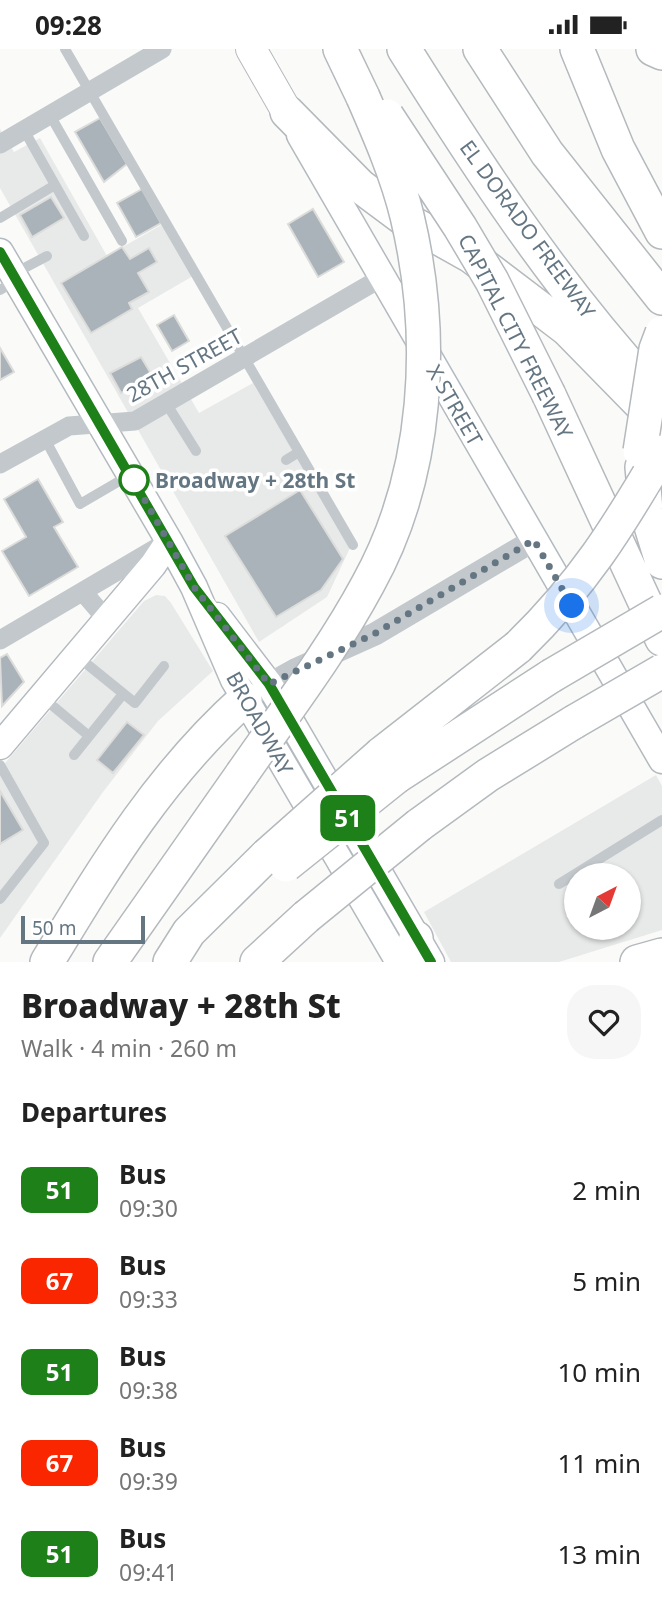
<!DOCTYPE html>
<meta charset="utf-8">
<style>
body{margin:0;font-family:"Noto Sans",sans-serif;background:#f6f6f6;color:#222;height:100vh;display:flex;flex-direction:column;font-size:26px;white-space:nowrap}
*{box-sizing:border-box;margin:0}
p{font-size:23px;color:#767676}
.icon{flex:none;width:38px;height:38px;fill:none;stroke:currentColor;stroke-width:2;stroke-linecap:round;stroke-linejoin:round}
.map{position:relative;height:913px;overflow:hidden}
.side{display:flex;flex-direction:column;background:#fff;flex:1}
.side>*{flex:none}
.badge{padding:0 14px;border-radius:10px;font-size:24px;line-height:46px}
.needle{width:46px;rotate:41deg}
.tools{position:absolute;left:564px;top:814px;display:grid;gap:14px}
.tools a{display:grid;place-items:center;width:77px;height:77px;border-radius:50%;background:#fff;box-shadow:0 2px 5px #0004;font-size:35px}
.scale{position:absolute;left:21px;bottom:18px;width:124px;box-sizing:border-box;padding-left:7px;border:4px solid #657683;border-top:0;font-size:19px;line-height:24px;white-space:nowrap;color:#657683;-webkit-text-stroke:5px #fff;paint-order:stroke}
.you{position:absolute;width:35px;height:35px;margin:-18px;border:5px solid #fff;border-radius:50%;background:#1a73e8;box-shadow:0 0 0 10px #1a73e833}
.map>.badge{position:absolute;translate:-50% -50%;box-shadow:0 0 0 4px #fff}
h2{padding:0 21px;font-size:26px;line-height:63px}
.round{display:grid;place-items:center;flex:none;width:74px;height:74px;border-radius:28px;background:#f6f6f6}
.head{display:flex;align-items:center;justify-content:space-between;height:119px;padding:0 21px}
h1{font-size:33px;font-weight:800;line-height:52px}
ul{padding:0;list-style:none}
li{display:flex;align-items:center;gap:21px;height:91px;padding:0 21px}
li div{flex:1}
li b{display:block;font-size:26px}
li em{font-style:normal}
li .badge{min-width:77px;font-weight:700;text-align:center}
.status{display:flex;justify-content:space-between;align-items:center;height:49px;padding:0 35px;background:#fff;direction:ltr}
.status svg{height:19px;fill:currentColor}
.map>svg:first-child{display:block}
.built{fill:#e8e9e9;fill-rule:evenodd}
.building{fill:#aab3b9;stroke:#dcdcda;stroke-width:2}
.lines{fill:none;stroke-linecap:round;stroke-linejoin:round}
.secondary-casing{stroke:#b3babf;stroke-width:29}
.primary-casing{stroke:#b5babe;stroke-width:32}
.motorway-casing{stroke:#b4b9bd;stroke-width:36}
.service{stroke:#c3c8cc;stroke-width:10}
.minor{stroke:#c3c8cc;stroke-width:19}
.tertiary{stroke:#c3c8cc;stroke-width:23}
.secondary{stroke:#fff;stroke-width:26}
.primary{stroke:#fff;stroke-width:30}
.motorway{stroke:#fff;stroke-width:33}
.motorway-bridge-casing{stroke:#b4b9bd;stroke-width:36;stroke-linecap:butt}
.motorway-bridge{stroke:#fff;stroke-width:33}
.line-casing{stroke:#fff;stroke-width:16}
.line{stroke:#1e8019;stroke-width:10}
.walk{stroke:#657683;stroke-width:7;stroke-dasharray:0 12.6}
.stop-dot{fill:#fff;stroke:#1e8019;stroke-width:3.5}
.labels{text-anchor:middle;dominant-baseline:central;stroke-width:7;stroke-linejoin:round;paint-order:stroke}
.street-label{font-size:21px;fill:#657683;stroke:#fff}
.stop-label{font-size:21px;font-weight:bold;fill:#657683;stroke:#fff;text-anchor:start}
</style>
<div class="status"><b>09:28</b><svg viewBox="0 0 49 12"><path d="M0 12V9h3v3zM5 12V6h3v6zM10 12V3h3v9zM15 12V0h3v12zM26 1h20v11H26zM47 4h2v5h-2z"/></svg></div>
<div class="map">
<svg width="662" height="913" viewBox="0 0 662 913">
<rect width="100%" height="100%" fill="#fafaf8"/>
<!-- built -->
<path class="built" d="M 0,80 L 14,103 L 40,89 L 107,207 L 163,175 L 193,227 L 138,259 L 199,364 L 253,334 L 350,499 L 327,548 L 259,593 L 0,139 Z
M 156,546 L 165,547 L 171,554 L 213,622 L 158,672 L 103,743 L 0,889 L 0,720 L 144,552 Z
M 656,726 L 662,737 L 662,881 L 559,913 L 451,913 L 424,863 ZM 576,826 L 628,826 L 628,878 L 576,878 Z"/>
<!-- building -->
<path class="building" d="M 100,69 L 127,115 L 104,133 L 75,83 Z
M 142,140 L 161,174 L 136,188 L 117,154 Z
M 51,148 L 64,169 L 32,188 L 20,166 Z
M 313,160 L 344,213 L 318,228 L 288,175 Z
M 122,198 L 130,210 L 149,199 L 157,213 L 138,224 L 149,243 L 129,254 L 132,260 L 91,284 L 61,234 Z
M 174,266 L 189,292 L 172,302 L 157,276 Z
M 0,299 L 14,323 L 0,331 Z
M 141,308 L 150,323 L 148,329 L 121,344 L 110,324 Z
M 38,430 L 63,473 L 54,478 L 78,518 L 29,547 L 2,502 L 26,488 L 4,450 Z
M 300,441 L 343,510 L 321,541 L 276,568 L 225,487 Z
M 7,605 L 24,633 L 2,657 L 0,609 Z
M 127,673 L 144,686 L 113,724 L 97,711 Z
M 0,742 L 23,781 L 0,795 Z"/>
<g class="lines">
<!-- secondary casing -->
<g class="secondary-casing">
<path id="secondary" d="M 300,86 L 662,711
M 0,203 L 169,492 L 194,538 L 234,631 L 399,913
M 217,567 L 269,635 L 431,913
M 0,697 L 153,516 L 169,492"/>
</g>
<!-- primary casing -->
<g class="primary-casing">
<path id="primary" d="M 251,0 L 287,63"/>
</g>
<!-- motorway casing -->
<g class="motorway-casing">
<path id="motorway" d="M 340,0 L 363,48
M 404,0 C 478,118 556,237 651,340
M 480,0 L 547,104 L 662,249
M 577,0 L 618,100 L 662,183
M 653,0 L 662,4
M 287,63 L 360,137 L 403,169 L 471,207 L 567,280 L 662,377
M 549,346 L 662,590
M 642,418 L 646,461 L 662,513
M 381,705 L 518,598
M 396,728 L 551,627
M 419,776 L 488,726 L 574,673
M 47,913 C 106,816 160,726 245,650
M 110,913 L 242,725
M 170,913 L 189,883 L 267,806
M 257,913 L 306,868
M 410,913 L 416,889
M 637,913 L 662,906"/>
</g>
<!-- service -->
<path class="service" d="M 65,0 L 353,496
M 50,66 L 122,192
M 24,81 L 84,187
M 0,169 L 55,136
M 13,225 L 47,207
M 0,241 L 15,232
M 166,354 L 196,402
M 45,390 L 80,455 L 128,427
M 286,411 L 299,403
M 77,607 L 135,654 L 164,617
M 42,648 L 89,687
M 74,706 L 123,645
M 0,716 L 44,794 L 0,850
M 559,835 L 662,771"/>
<!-- minor -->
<path class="minor" d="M 0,95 L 162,0
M 0,415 L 69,377 L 135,372 L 381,229
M 83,543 L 107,571
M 0,591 L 165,494"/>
<!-- tertiary -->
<path class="tertiary" d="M 254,644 L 295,621 L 375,585 L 534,491"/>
<!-- secondary -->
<use href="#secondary" class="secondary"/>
<!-- primary -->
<use href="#primary" class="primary"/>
<!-- motorway -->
<use href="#motorway" class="motorway"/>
<!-- motorway-bridge casing -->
<g class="motorway-bridge-casing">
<path id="motorway-bridge" d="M 387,67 L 460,178 L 492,232 L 549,346
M 640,402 L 656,300 L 662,284
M 518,598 C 583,535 617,480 662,403
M 551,627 L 662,562
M 574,673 L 662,622
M 242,725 C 285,663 332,602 368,535 C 429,425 436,288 407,167 C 397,126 380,87 363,48
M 267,806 L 381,705
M 286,816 L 396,728
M 306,868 L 419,776"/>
</g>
<!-- motorway-bridge -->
<use href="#motorway-bridge" class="motorway-bridge"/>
</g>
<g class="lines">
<!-- line casing -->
<g class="line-casing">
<path id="line" d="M 0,203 L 194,538 L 269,635 L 431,913"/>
</g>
<!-- line -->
<use href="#line" class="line"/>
<!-- walk -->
<path class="walk" d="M 134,431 L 130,425 L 194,538 L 269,635 L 374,585 L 534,491 L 572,557"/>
</g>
<!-- markers -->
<circle class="stop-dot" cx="134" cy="431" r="14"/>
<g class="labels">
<!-- street labels -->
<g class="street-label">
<text transform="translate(528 180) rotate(54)">EL DORADO FREEWAY</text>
<text transform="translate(516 287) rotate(63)">CAPITAL CITY FREEWAY</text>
<text transform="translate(184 316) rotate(-29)">28TH STREET</text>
<text transform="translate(455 356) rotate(60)">X STREET</text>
<text transform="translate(260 674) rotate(61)">BROADWAY</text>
</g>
<!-- stop labels -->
<g class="stop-label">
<text x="155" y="431">Broadway + 28th St</text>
</g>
</g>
</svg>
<div class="tools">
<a><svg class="needle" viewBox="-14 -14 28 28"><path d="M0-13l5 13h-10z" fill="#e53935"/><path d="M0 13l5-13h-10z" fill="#767676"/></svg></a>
</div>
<div class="scale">50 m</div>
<div class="you" style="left:572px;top:557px"></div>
<b class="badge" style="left:348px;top:769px;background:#1e8019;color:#fff">51</b>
</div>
<section class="side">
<div class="head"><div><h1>Broadway + 28th St</h1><p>Walk · 4 min · 260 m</p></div><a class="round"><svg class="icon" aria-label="heart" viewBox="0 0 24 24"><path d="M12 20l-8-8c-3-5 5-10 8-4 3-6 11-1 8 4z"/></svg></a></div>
<h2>Departures</h2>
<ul>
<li><span class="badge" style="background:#1e8019;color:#fff">51</span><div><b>Bus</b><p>09:30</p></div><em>2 min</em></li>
<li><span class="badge" style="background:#fa2600;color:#fff">67</span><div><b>Bus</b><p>09:33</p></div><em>5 min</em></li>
<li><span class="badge" style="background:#1e8019;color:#fff">51</span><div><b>Bus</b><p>09:38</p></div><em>10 min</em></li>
<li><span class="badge" style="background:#fa2600;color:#fff">67</span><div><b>Bus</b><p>09:39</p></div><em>11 min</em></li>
<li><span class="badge" style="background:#1e8019;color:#fff">51</span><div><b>Bus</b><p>09:41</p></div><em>13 min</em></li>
</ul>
</section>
